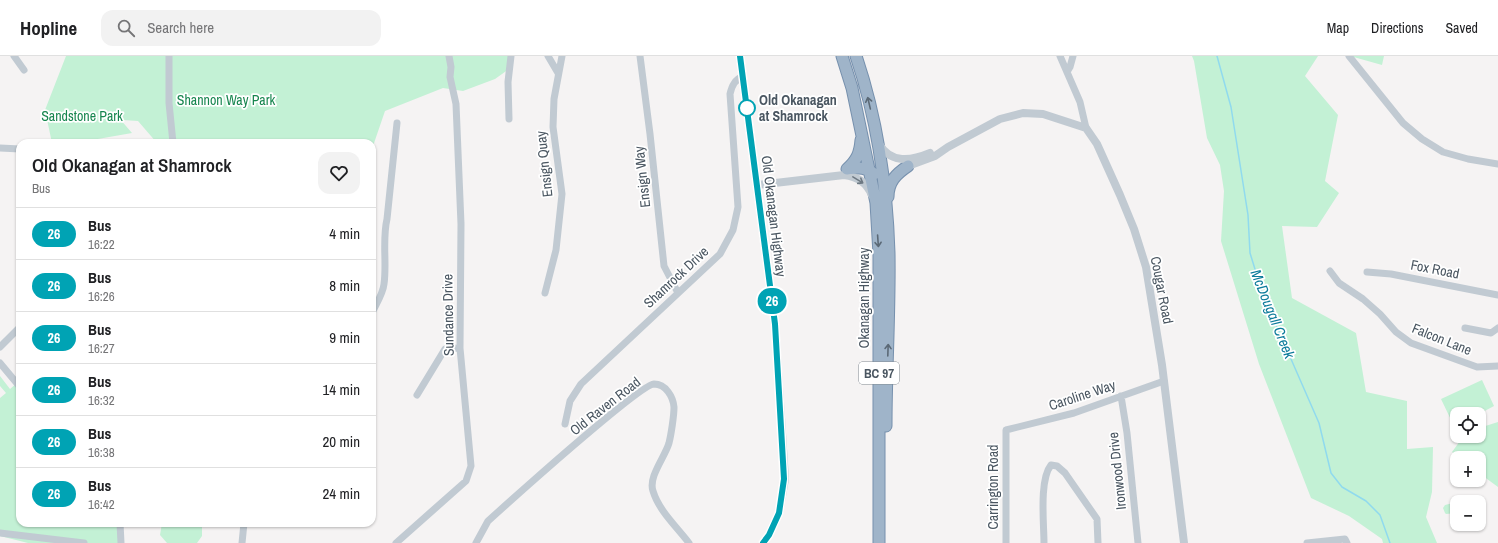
<!DOCTYPE html>
<meta charset="utf-8">
<style>
body{margin:0;font-family:"Archivo Narrow",sans-serif;background:#f2f2f2;color:#202124;height:100vh;display:flex;flex-direction:column;font-size:15px;white-space:nowrap}
*{box-sizing:border-box;margin:0}
p{font-size:13px;color:#757577}
.icon{flex:none;width:22px;height:22px;fill:none;stroke:currentColor;stroke-width:2;stroke-linecap:round;stroke-linejoin:round}
.map{position:relative;flex:1;overflow:hidden}
.drawer{position:absolute;left:16px;top:83px;width:360px;height:388px;display:flex;flex-direction:column;background:#fff;border-radius:12px;box-shadow:0 1px 3px #0004}
.drawer>*{flex:none}
.badge{padding:0 8px;border-radius:13px;font-size:14px;line-height:26px}
.fabs{position:absolute;left:1450px;top:351px;display:grid;gap:8px}
.fabs a{display:grid;place-items:center;width:36px;height:36px;border-radius:8px;background:#fff;box-shadow:0 1px 3px #0004;font-size:20px}
.map>.badge{position:absolute;translate:-50% -50%;box-shadow:0 0 0 2px #fff}
.round{display:grid;place-items:center;flex:none;width:42px;height:42px;border-radius:12px;background:#f2f2f2}
.headline{display:flex;align-items:center;justify-content:space-between;height:68px;padding:0 16px}
h1{font-size:19px;font-weight:600;line-height:30px}
ul{padding:0;list-style:none}
li{display:flex;align-items:center;gap:12px;height:52px;padding:0 16px;border-top:1px solid #e0e0e0}
li div{flex:1}
li b{display:block;font-size:15px}
li em{font-style:normal}
li .badge{min-width:44px;font-weight:700;text-align:center}
header{display:flex;align-items:center;gap:24px;box-sizing:border-box;height:56px;padding:0 20px;background:#fff;border-bottom:1px solid #e0e0e0}
header strong{font-size:19px}
nav{display:flex;gap:22px;margin-inline-start:auto;font-size:14px}
.search{width:280px;height:36px;background:#f2f2f2;display:flex;align-items:center;gap:10px;box-sizing:border-box;padding:0 14px;border-radius:12px;color:#757577;font-size:15px}
.map>svg:first-child{display:block}
.green{fill:#c3f1d5}
.lines{fill:none;stroke-linecap:round;stroke-linejoin:round}
.stream{stroke:#90daee;stroke-width:1.5}
.trunk-casing{stroke:#7690ad;stroke-width:13}
.minor{stroke:#c1cad2;stroke-width:7}
.tertiary{stroke:#c1cad2;stroke-width:8}
.trunk{stroke:#9fb4c9;stroke-width:11}
.oneway{stroke:#5b6976}
.oneway2{stroke:#6e7983}
.line-casing{stroke:#fff;stroke-width:9}
.line{stroke:#00a3b4;stroke-width:6}
.stop-dot{fill:#fff;stroke:#00a3b4;stroke-width:2}
.labels{text-anchor:middle;dominant-baseline:central;stroke-width:3.5;stroke-linejoin:round;paint-order:stroke}
.shield{fill:#fff;stroke:#808990;stroke-width:1}
.shield-label{font-size:13px;font-weight:bold;fill:#4a5661}
.park-label{font-size:14px;fill:#17864f;stroke:#fff}
.stop-label{font-size:14px;font-weight:bold;fill:#4a5661;stroke:#fff;text-anchor:start}
.street-label{font-size:14px;fill:#4a5661;stroke:#fff}
.water-label{font-size:15px;font-style:italic;fill:#0c7c9b;stroke:#fff}
</style>
<header>
<strong>Hopline</strong>
<div class="search"><svg class="icon" aria-label="search" viewBox="0 0 24 24"><circle cx="10" cy="10" r="6"/><path d="M15 15l6 6"/></svg>Search here</div>
<nav><a>Map</a><a>Directions</a><a>Saved</a></nav>
</header>
<div class="map">
<svg width="1498" height="487" viewBox="0 0 1498 487">
<rect width="100%" height="100%" fill="#f5f3f3"/>
<!-- green -->
<path class="green" d="M 66,0 L 508,0 L 509,13 L 495,23 L 463,35 L 443,32 L 385,55 L 372,93 L 372,87 L 157,87 L 138,65 L 122,64 L 113,55 L 132,77 L 92,84 L 91,87 L 52,87 L 45,54 Z
M 1192,0 L 1318,0 L 1305,20 L 1338,59 L 1325,125 L 1339,137 L 1317,171 L 1282,170 L 1292,242 L 1356,277 L 1366,336 L 1407,345 L 1407,393 L 1433,391 L 1432,436 L 1426,461 L 1437,487 L 1383,487 L 1382,483 L 1349,460 L 1311,442 L 1259,308 L 1221,185 L 1224,135 L 1220,109 L 1207,82 L 1194,5 Z
M 1350,0 L 1384,0 L 1382,9 Z
M 0,320 L 10,333 L 17,327 L 20,330 L 20,467 L 119,467 L 123,487 L 28,487 L 0,480 L 0,342 L 6,337 L 0,330 Z
M 1482,324 L 1494,350 L 1479,358 L 1457,358 L 1457,368 L 1454,370 L 1441,343 Z
M 1498,366 L 1498,431 L 1479,417 L 1479,402 L 1460,402 L 1452,396 L 1460,385 L 1466,380 L 1479,380 L 1479,372 Z
M 1457,446 L 1457,457 L 1446,458 L 1445,457 L 1443,452 L 1445,449 Z
M 162,467 L 202,467 L 202,480 L 197,487 L 167,487 L 160,479 Z"/>
<g class="lines">
<!-- stream -->
<path class="stream" d="M 1217,0 L 1231,51 L 1248,159 L 1250,197 L 1263,239 L 1319,367 L 1331,417 L 1342,431 L 1366,445 L 1380,459 L 1390,487"/>
<!-- trunk casing -->
<g class="trunk-casing">
<path id="trunk" d="M 842,0 L 852,32 L 876,147 L 879,198 L 879,487
M 856,0 C 877,62 887,132 889,197 C 890,255 886,313 886,370
M 847,113 C 857,112 865,110 874,118
M 847,113 C 857,104 860,97 861,84
M 888,141 C 888,126 896,118 908,110"/>
</g>
<!-- minor -->
<path class="minor" d="M 14,0 L 24,14
M 169,0 L 169,47 L 173,87
M 548,0 L 558,17
M 640,0 L 650,78 L 664,210 L 678,237
M 1060,0 L 1080,46 L 1086,72
M 1349,0 L 1403,67 L 1422,83 L 1443,96 L 1468,103 L 1498,108
M 1067,16 L 1070,11 L 1073,0
M 509,63 L 508,26 L 511,0
M 0,92 L 20,93
M 1330,215 L 1339,227 L 1363,243 L 1380,258 L 1396,276 L 1411,287 L 1477,311 L 1498,310
M 1367,216 L 1391,218 L 1498,239
M 545,237 L 556,194 L 562,138 L 553,71 L 554,43 L 562,0
M 372,257 C 376,248 383,238 384,228 C 387,207 382,184 387,163 L 397,67
M 1465,272 L 1491,277 L 1498,272
M 0,291 L 20,271
M 0,307 L 20,331
M 417,339 L 445,293 L 460,292
M 1121,340 L 1127,377 L 1138,487
M 565,368 L 570,345 L 581,328 L 720,198 L 733,174 L 738,151 L 730,38 C 732,29 735,24 743,20
M 120,467 L 121,487
M 0,477 L 84,487
M 242,487 L 244,467
M 396,487 L 466,425 L 471,410 L 460,292 L 461,168 L 456,48 L 450,21 L 451,11 L 449,0
M 476,487 L 488,465 C 508,447 639,329 654,328 C 666,328 673,341 674,351 C 674,360 671,379 669,387 C 665,401 648,421 653,435 C 659,455 677,471 689,487
M 1006,487 L 1006,374 L 1074,357 L 1164,325
M 1044,487 C 1044,468 1039,424 1051,409 L 1057,410 L 1065,417 L 1097,463 L 1098,487
M 1307,487 L 1345,483 L 1347,487"/>
<!-- tertiary -->
<path class="tertiary" d="M 740,0 L 775,269 L 785,423 L 779,457 L 769,479 L 763,487
M 879,88 C 891,108 911,105 930,97
M 908,110 L 935,100 L 948,91 L 1000,63 L 1023,57 L 1043,58 L 1086,72 L 1097,88 L 1120,139 L 1134,173 L 1146,211 L 1162,309 L 1184,487
M 757,129 L 844,119 C 858,121 866,126 872,139"/>
<!-- trunk -->
<use href="#trunk" class="trunk"/>
</g>
<!-- one-way arrows -->
<defs><path id="oneway-shaft" d="M-6 0H5M1.5-3L5.5 0L1.5 3" fill="none" stroke-width="1.6" stroke-linecap="round" stroke-linejoin="round"/></defs>
<g class="oneway">
<use href="#oneway-shaft" transform="translate(869 47) rotate(-103)"/>
<use href="#oneway-shaft" transform="translate(878 185) rotate(86)"/>
<use href="#oneway-shaft" transform="translate(888 294) rotate(-88)"/>
</g>
<use class="oneway2" href="#oneway-shaft" transform="translate(858 124) rotate(31)"/>
<g class="lines">
<!-- line casing -->
<g class="line-casing">
<path id="line" d="M 740,0 L 775,268 L 784,423 L 779,457 L 769,479 L 763,487"/>
</g>
<!-- line -->
<use href="#line" class="line"/>
</g>
<!-- markers -->
<circle class="stop-dot" cx="747" cy="52" r="8"/>
<g class="labels">
<!-- shield labels -->
<rect class="shield" x="859" y="306" width="40" height="22" rx="3"/>
<g class="shield-label">
<text x="879" y="317">BC 97</text>
</g>
<!-- park labels -->
<g class="park-label">
<text x="226" y="44">Shannon Way Park</text>
<text x="82" y="60">Sandstone Park</text>
</g>
<!-- stop labels -->
<g class="stop-label">
<text x="759" y="44">Old Okanagan<tspan x="759" dy="16">at Shamrock</tspan></text>
</g>
<!-- street labels -->
<g class="street-label">
<text transform="translate(544 108) rotate(-96)">Ensign Quay</text>
<text transform="translate(642 121) rotate(-96)">Ensign Way</text>
<text transform="translate(774 160) rotate(83)">Old Okanagan Highway</text>
<text transform="translate(1435 213) rotate(11)">Fox Road</text>
<text transform="translate(676 221) rotate(-43)">Shamrock Drive</text>
<text transform="translate(1162 234) rotate(79)">Cougar Road</text>
<text transform="translate(864 242) rotate(-90)">Okanagan Highway</text>
<text transform="translate(448 259) rotate(-91)">Sundance Drive</text>
<text transform="translate(1442 283) rotate(22)">Falcon Lane</text>
<text transform="translate(1082 339) rotate(-18)">Caroline Way</text>
<text transform="translate(605 350) rotate(-38)">Old Raven Road</text>
<text transform="translate(1117 415) rotate(-96)">Ironwood Drive</text>
<text transform="translate(993 431) rotate(-90)">Carrington Road</text>
</g>
<!-- water labels -->
<g class="water-label">
<text transform="translate(1273 258) rotate(68)">McDougall Creek</text>
</g>
</g>
</svg>
<div class="fabs">
<a><svg class="icon" aria-label="locate" viewBox="0 0 24 24"><circle cx="12" cy="12" r="6"/><path d="M12 2v4M12 18v4M2 12h4M18 12h4"/></svg></a>
<a>+</a>
<a>−</a>
</div>
<b class="badge" style="left:772px;top:245px;background:#00a3b4;color:#fff">26</b>
<section class="drawer">
<div class="headline"><div><h1>Old Okanagan at Shamrock</h1><p>Bus</p></div><a class="round"><svg class="icon" aria-label="heart" viewBox="0 0 24 24"><path d="M12 20l-8-8c-3-5 5-10 8-4 3-6 11-1 8 4z"/></svg></a></div>
<ul>
<li><span class="badge" style="background:#00a3b4;color:#fff">26</span><div><b>Bus</b><p>16:22</p></div><em>4 min</em></li>
<li><span class="badge" style="background:#00a3b4;color:#fff">26</span><div><b>Bus</b><p>16:26</p></div><em>8 min</em></li>
<li><span class="badge" style="background:#00a3b4;color:#fff">26</span><div><b>Bus</b><p>16:27</p></div><em>9 min</em></li>
<li><span class="badge" style="background:#00a3b4;color:#fff">26</span><div><b>Bus</b><p>16:32</p></div><em>14 min</em></li>
<li><span class="badge" style="background:#00a3b4;color:#fff">26</span><div><b>Bus</b><p>16:38</p></div><em>20 min</em></li>
<li><span class="badge" style="background:#00a3b4;color:#fff">26</span><div><b>Bus</b><p>16:42</p></div><em>24 min</em></li>
</ul>
</section>
</div>
